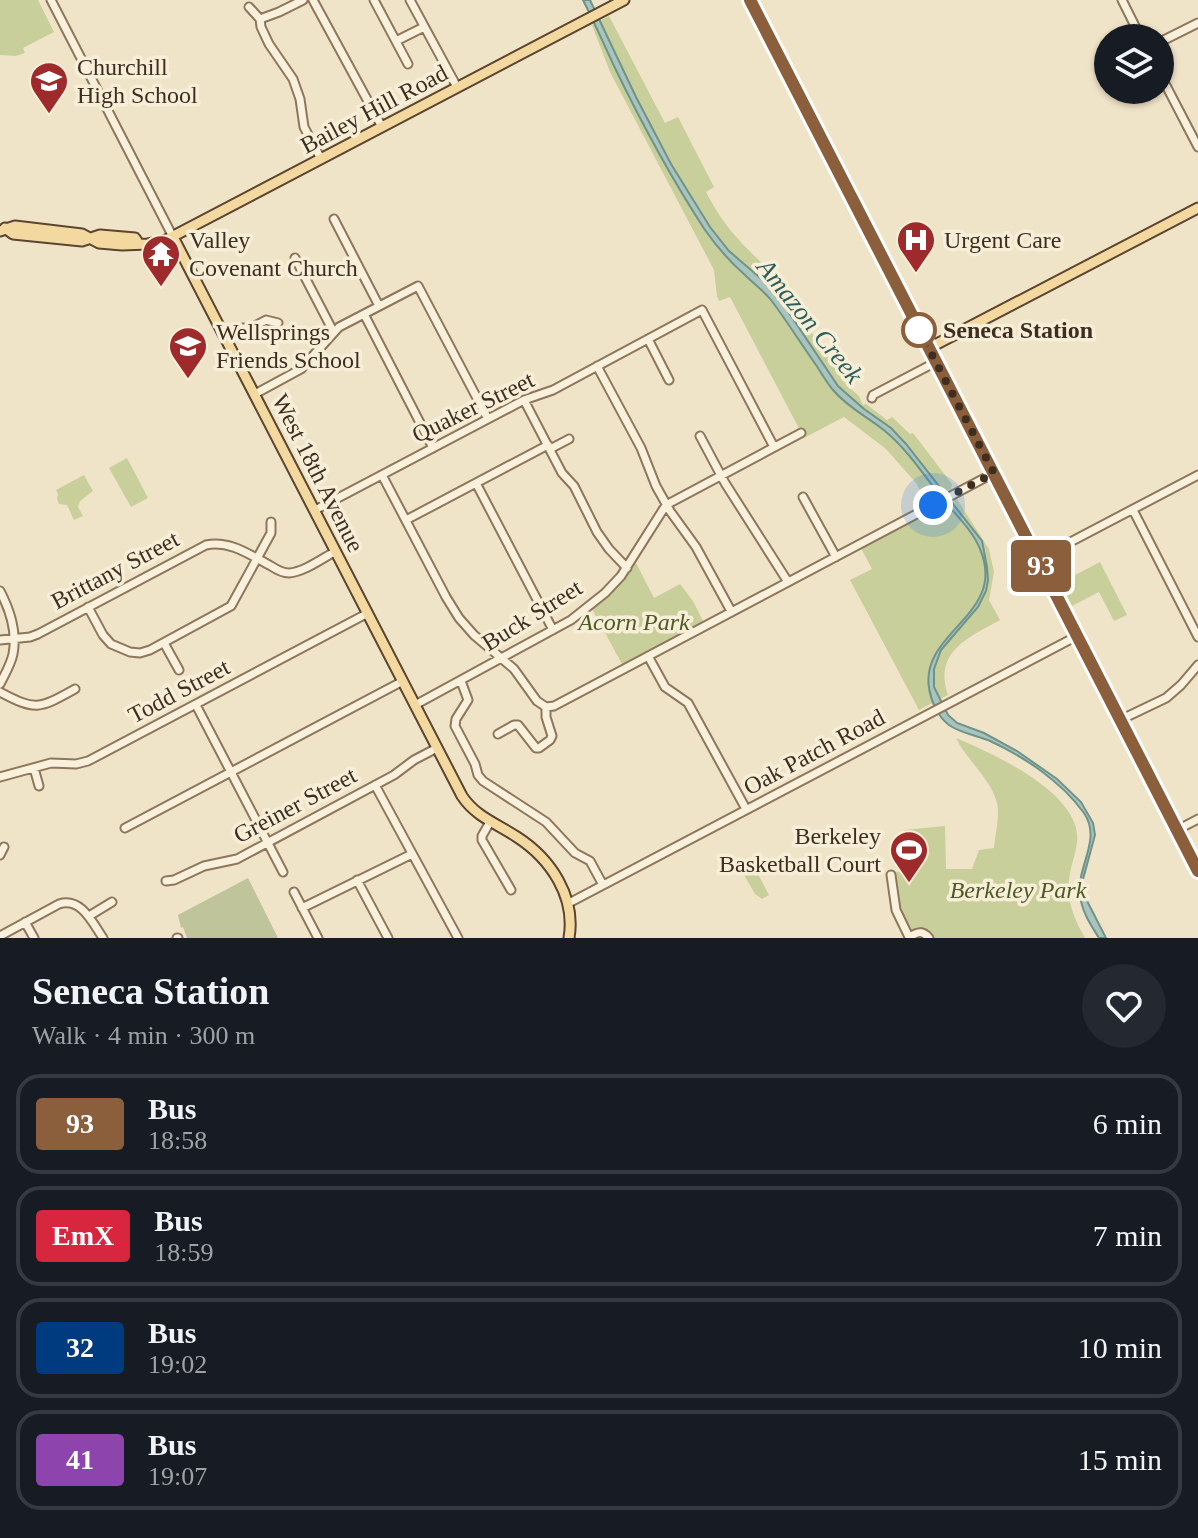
<!DOCTYPE html>
<meta charset="utf-8">
<style>
body{margin:0;font-family:Georgia,serif;background:#242831;color:#f1f3f6;height:100vh;display:flex;flex-direction:column;font-size:30px;white-space:nowrap}
*{box-sizing:border-box;margin:0}
p{font-size:26px;color:#9ea1a6}
.icon{flex:none;width:44px;height:44px;fill:none;stroke:currentColor;stroke-width:2;stroke-linecap:round;stroke-linejoin:round}
.map{position:relative;height:938px;overflow:hidden}
.details{display:flex;flex-direction:column;background:#171b24;flex:1}
.details>*{flex:none}
.badge{padding:0 16px;border-radius:6px;font-size:28px;line-height:52px}
.tools{position:absolute;left:1094px;top:24px;display:grid;gap:16px}
.tools a{display:grid;place-items:center;width:80px;height:80px;border-radius:50%;background:#171b24;box-shadow:0 2px 6px #0004;font-size:40px}
.you{position:absolute;width:40px;height:40px;margin:-20px;border:6px solid #fff;border-radius:50%;background:#1a73e8;box-shadow:0 0 0 12px #1a73e833}
.map>.badge{position:absolute;translate:-50% -50%;box-shadow:0 0 0 4px #fff}
.round{display:grid;place-items:center;flex:none;width:84px;height:84px;border-radius:42px;background:#242831}
.headline{display:flex;align-items:center;justify-content:space-between;height:136px;padding:0 32px}
h1{font-size:38px;font-weight:800;line-height:60px}
ul{padding:0;list-style:none}
li{display:flex;align-items:center;gap:24px;height:100px;margin:0 16px 12px;padding:0 16px;border:4px solid #363941;border-radius:24px}
li div{flex:1}
li b{display:block;font-size:30px}
li em{font-style:normal}
li .badge{min-width:88px;font-weight:700;text-align:center}
.map>svg:first-child{display:block}
.green{fill:#c9cf9b}
.cemetery{fill:#bfc49a}
.water{fill:#a9c4bc;stroke:#6f938a;stroke-width:2}
.lines{fill:none;stroke-linecap:round;stroke-linejoin:round}
.minor-casing{stroke:#8d765c;stroke-width:11}
.major-casing{stroke:#5b4430;stroke-width:13}
.minor{stroke:#faf1dc;stroke-width:7}
.major{stroke:#f3d9a0;stroke-width:9}
.line-casing{stroke:#fff;stroke-width:18}
.line{stroke:#8b5e3c;stroke-width:12}
.walk{stroke:#3d2e20;stroke-width:8;stroke-dasharray:0 14.4}
.stop-dot{fill:#fff;stroke:#8b5e3c;stroke-width:4}
.labels{text-anchor:middle;dominant-baseline:central;stroke-width:7;stroke-linejoin:round;paint-order:stroke}
.poi-label{font-size:24px;fill:#3d2e20;stroke:#f7eed8;text-anchor:start}
.street-label{font-size:24px;fill:#3d2e20;stroke:#f7eed8}
.stop-label{font-size:24px;font-weight:bold;fill:#3d2e20;stroke:#f7eed8;text-anchor:start}
.park-label{font-size:24px;font-style:italic;fill:#4d5a26;stroke:#f7eed8}
.water-label{font-size:26px;font-style:italic;fill:#2f5d5a;stroke:#f7eed8}
</style>
<div class="map">
<svg width="1198" height="938" viewBox="0 0 1198 938">
<rect width="100%" height="100%" fill="#f0e4c8"/>
<!-- green -->
<path class="green" d="M 0,0 L 38,0 L 54,32 L 23,48 L 25,53 L 16,56 L 0,55 Z
M 609,16 L 665,123 L 678,117 L 714,187 L 706,192 C 723,225 739,241 765,266 L 767,266 L 778,288 L 808,327 L 849,387 L 859,396 L 863,405 L 866,404 L 887,420 L 892,417 L 910,434 L 913,433 L 952,484 L 951,489 L 926,501 L 916,483 L 886,449 L 844,417 L 804,438 L 730,297 L 719,301 L 717,296 L 714,270 L 610,72 L 592,25 Z
M 127,458 L 148,498 L 131,507 L 109,468 Z
M 84,475 L 93,491 L 80,501 L 78,507 L 83,516 L 74,520 L 67,505 L 59,504 L 57,499 L 58,494 L 56,490 Z
M 957,499 L 989,549 L 994,572 L 989,600 L 1000,620 C 968,638 933,652 948,695 L 919,710 L 850,580 L 872,569 L 861,548 Z
M 634,559 L 654,598 L 680,584 L 693,601 L 704,623 L 623,666 L 591,607 C 611,594 623,580 634,559 Z
M 1100,562 L 1127,615 L 1114,621 L 1099,592 L 1072,606 L 1060,583 Z
M 956,738 C 992,753 1083,794 1077,842 C 1076,852 1072,863 1070,873 C 1065,897 1073,917 1085,938 L 934,938 L 925,928 L 913,930 C 896,917 896,893 894,874 L 896,872 L 908,870 L 904,830 L 945,826 L 946,869 L 972,869 L 979,850 L 994,848 C 995,835 1000,816 997,803 C 990,777 967,761 956,738 Z
M 751,861 L 769,895 L 762,899 L 755,894 L 740,868 Z"/>
<!-- cemetery -->
<path class="cemetery" d="M 248,878 L 278,938 L 187,938 L 183,927 L 181,928 L 178,915 Z"/>
<!-- water -->
<path class="water" d="M 583,0 L 590,0 L 636,97 L 671,164 L 710,227 L 729,251 L 773,289 L 838,386 L 864,409 L 891,428 L 906,444 L 982,541 L 987,567 L 988,580 L 986,591 L 978,607 L 941,650 L 934,669 L 934,687 L 948,715 L 957,723 L 984,733 L 1017,751 L 1057,779 L 1081,802 L 1093,823 L 1095,835 L 1082,883 L 1085,897 L 1106,938 L 1099,938 C 1090,924 1081,910 1080,894 C 1077,865 1102,840 1084,813 C 1061,781 1023,756 988,740 C 975,735 960,733 949,725 C 938,717 931,701 929,688 C 920,631 1008,615 980,549 C 973,531 956,515 944,501 C 926,478 908,450 885,431 C 868,417 848,408 833,390 C 827,383 822,374 816,365 C 801,344 787,321 771,300 C 764,291 754,284 745,275 C 730,262 717,247 705,230 C 671,178 641,122 614,66 C 604,44 594,22 583,0 Z"/>
<g class="lines">
<!-- minor casing -->
<g class="minor-casing">
<path id="minor" d="M 51,0 L 173,237
M 313,0 L 382,127
M 374,0 L 408,64
M 410,0 L 457,87
M 1122,0 L 1141,38
M 249,7 L 260,19 L 261,27 L 269,44 L 293,79 L 300,99 L 304,127 L 321,159
M 260,19 L 279,12 L 303,0
M 396,41 L 424,27
M 1160,42 L 1198,23
M 1160,74 L 1198,147
M 334,219 L 379,306
M 295,258 L 333,331
M 364,314 L 433,448
M 225,336 L 240,328 L 251,328 L 266,320 L 278,323
M 648,339 L 669,380
M 597,366 L 641,448 L 656,486 L 670,511 L 696,547 L 731,611
M 255,394 L 301,369 L 339,327 L 418,286 L 488,419
M 872,398 L 873,395 L 936,362
M 524,400 L 562,473 L 574,486 L 597,532 L 609,549 L 627,568
M 700,436 L 725,483 L 788,582
M 550,449 L 569,439
M 382,475 L 446,597 L 459,618 L 474,635 L 514,669 L 537,701 L 546,707 L 546,717 L 552,736 L 550,740 L 539,748 L 536,748 L 518,725 L 514,725 L 498,734
M 476,483 L 553,630
M 803,497 L 836,557
M 315,510 L 524,400 L 553,390 L 702,310 L 774,447
M 1133,510 L 1198,637
M 406,520 L 548,445
M 1038,559 L 1198,475
M 0,591 C 10,610 17,633 13,654 C 11,664 5,674 0,684
M 88,607 L 103,635 L 111,644 L 130,652 L 140,653 L 150,650 L 231,606 L 271,533 L 271,522
M 0,640 L 30,637 L 38,634 L 206,545 C 230,540 250,555 271,566 C 277,570 282,573 289,573 C 304,572 323,558 336,551
M 164,643 L 179,670
M 648,656 L 665,687 L 688,703 L 746,809
M 461,681 L 468,700 L 456,719 L 455,726 L 475,764 L 478,775 L 483,781 L 546,822 L 575,853 L 590,861 L 603,885
M 0,692 C 36,711 39,709 75,689
M 196,705 L 283,872
M 415,705 L 571,620 L 605,593 L 621,576 L 666,505 L 801,433
M 546,707 L 554,706 L 994,473
M 1120,720 L 1166,698 L 1181,685 L 1198,665
M 34,768 L 39,786
M 0,777 L 51,763 L 76,764 L 88,761 L 368,613
M 375,785 L 458,938
M 490,822 L 482,836 L 482,840 L 511,890
M 125,828 L 403,681
M 1177,830 L 1198,819
M 0,855 L 4,847
M 891,875 L 896,910 L 909,937 C 918,932 922,930 929,938
M 357,880 L 388,938
M 166,881 L 174,880 L 204,866 L 237,859 L 394,775 L 414,760 L 437,748
M 294,892 L 318,938
M 569,903 L 1077,636
M 302,908 L 412,854
M 89,916 L 112,902
M 25,922 L 34,938
M 0,936 L 59,904 C 81,897 92,922 103,938
M 177,938 L 178,938"/>
</g>
<!-- major casing -->
<g class="major-casing">
<path id="major" d="M 750,0 L 1198,871
M 5,228 L 13,234 L 82,241 L 100,235 L 135,238 L 139,244
M 0,231 L 15,226 L 82,234 L 99,243 L 122,245 L 148,244 L 164,241 L 624,0
M 173,237 L 462,796 C 476,817 496,823 517,837 C 551,859 576,897 569,938
M 929,348 L 1198,208"/>
</g>
<!-- minor -->
<use href="#minor" class="minor"/>
<!-- major -->
<use href="#major" class="major"/>
</g>
<g class="lines">
<!-- line casing -->
<g class="line-casing">
<path id="line" d="M 750,0 L 1198,871"/>
</g>
<!-- line -->
<use href="#line" class="line"/>
<!-- walk -->
<path class="walk" d="M 919,330 L 994,473 L 933,505"/>
</g>
<!-- icons -->
<defs>
<g id="school-pin" transform="scale(2)"><path d="M0 17L-7.5 6A9.5 9.5 0 1 1 7.5 6Z" fill="#9e2a2b" stroke="#f7eed8"/><path d="M0-5L7-2L0 1L-7-2ZM-4 1L0 2.5L4 1V4Q0 6-4 4Z" fill="#fff"/></g>
<g id="hospital-pin" transform="scale(2)"><path d="M0 17L-7.5 6A9.5 9.5 0 1 1 7.5 6Z" fill="#9e2a2b" stroke="#f7eed8"/><path d="M-5-5h3v3.5h4V-5h3V5h-3V1.5h-4V5h-3Z" fill="#fff"/></g>
<g id="temple-pin" transform="scale(2)"><path d="M0 17L-7.5 6A9.5 9.5 0 1 1 7.5 6Z" fill="#9e2a2b" stroke="#f7eed8"/><path d="M0-6L5-2H3V0L6.5 2.5H4V6H1.5V3h-3V6H-4V2.5H-6.5L-3 0V-2H-5Z" fill="#fff"/></g>
<g id="stadium-pin" transform="scale(2)"><path d="M0 17L-7.5 6A9.5 9.5 0 1 1 7.5 6Z" fill="#9e2a2b" stroke="#f7eed8"/><path d="M0-5a6.5 5 0 1 0 0 10a6.5 5 0 1 0 0-10ZM-3.5-1.8h7v3.6h-7Z" fill="#fff"/></g>
</defs>
<g fill-rule="evenodd">
<use href="#school-pin" x="49" y="81"/>
<use href="#hospital-pin" x="916" y="240"/>
<use href="#temple-pin" x="161" y="254"/>
<use href="#school-pin" x="188" y="346"/>
<use href="#stadium-pin" x="909" y="850"/>
</g>
<!-- markers -->
<circle class="stop-dot" cx="919" cy="330" r="16"/>
<g class="labels">
<!-- poi labels -->
<g class="poi-label">
<text x="77" y="67">Churchill<tspan x="77" dy="28">High School</tspan></text>
<text x="189" y="240">Valley<tspan x="189" dy="28">Covenant Church</tspan></text>
<text x="944" y="240">Urgent Care</text>
<text x="216" y="332">Wellsprings<tspan x="216" dy="28">Friends School</tspan></text>
<text x="881" y="836" text-anchor="end">Berkeley<tspan x="881" dy="28">Basketball Court</tspan></text>
</g>
<!-- street labels -->
<g class="street-label">
<text transform="translate(374 109) rotate(-28)">Bailey Hill Road</text>
<text transform="translate(473 407) rotate(-26)">Quaker Street</text>
<text transform="translate(318 473) rotate(63)">West 18th Avenue</text>
<text transform="translate(115 570) rotate(-28)">Brittany Street</text>
<text transform="translate(532 615) rotate(-32)">Buck Street</text>
<text transform="translate(179 691) rotate(-28)">Todd Street</text>
<text transform="translate(814 752) rotate(-28)">Oak Patch Road</text>
<text transform="translate(295 805) rotate(-28)">Greiner Street</text>
</g>
<!-- stop labels -->
<g class="stop-label">
<text x="943" y="330">Seneca Station</text>
</g>
<!-- park labels -->
<g class="park-label">
<text x="634" y="622">Acorn Park</text>
<text x="1018" y="890">Berkeley Park</text>
</g>
<!-- water labels -->
<g class="water-label">
<text transform="translate(810 321) rotate(51)">Amazon Creek</text>
</g>
</g>
</svg>
<div class="tools">
<a><svg class="icon" aria-label="layers" viewBox="0 0 24 24"><path d="M12 4l9 5-9 5-9-5zM3 14l9 5 9-5"/></svg></a>
</div>
<div class="you" style="left:933px;top:505px"></div>
<b class="badge" style="left:1041px;top:566px;background:#8b5e3c;color:#fff">93</b>
</div>
<section class="details">
<div class="headline"><div><h1>Seneca Station</h1><p>Walk · 4 min · 300 m</p></div><a class="round"><svg class="icon" aria-label="heart" viewBox="0 0 24 24"><path d="M12 20l-8-8c-3-5 5-10 8-4 3-6 11-1 8 4z"/></svg></a></div>
<ul>
<li><span class="badge" style="background:#8b5e3c;color:#fff">93</span><div><b>Bus</b><p>18:58</p></div><em>6 min</em></li>
<li><span class="badge" style="background:#d7263d;color:#fff">EmX</span><div><b>Bus</b><p>18:59</p></div><em>7 min</em></li>
<li><span class="badge" style="background:#003b80;color:#fff">32</span><div><b>Bus</b><p>19:02</p></div><em>10 min</em></li>
<li><span class="badge" style="background:#8e44ad;color:#fff">41</span><div><b>Bus</b><p>19:07</p></div><em>15 min</em></li>
</ul>
</section>
